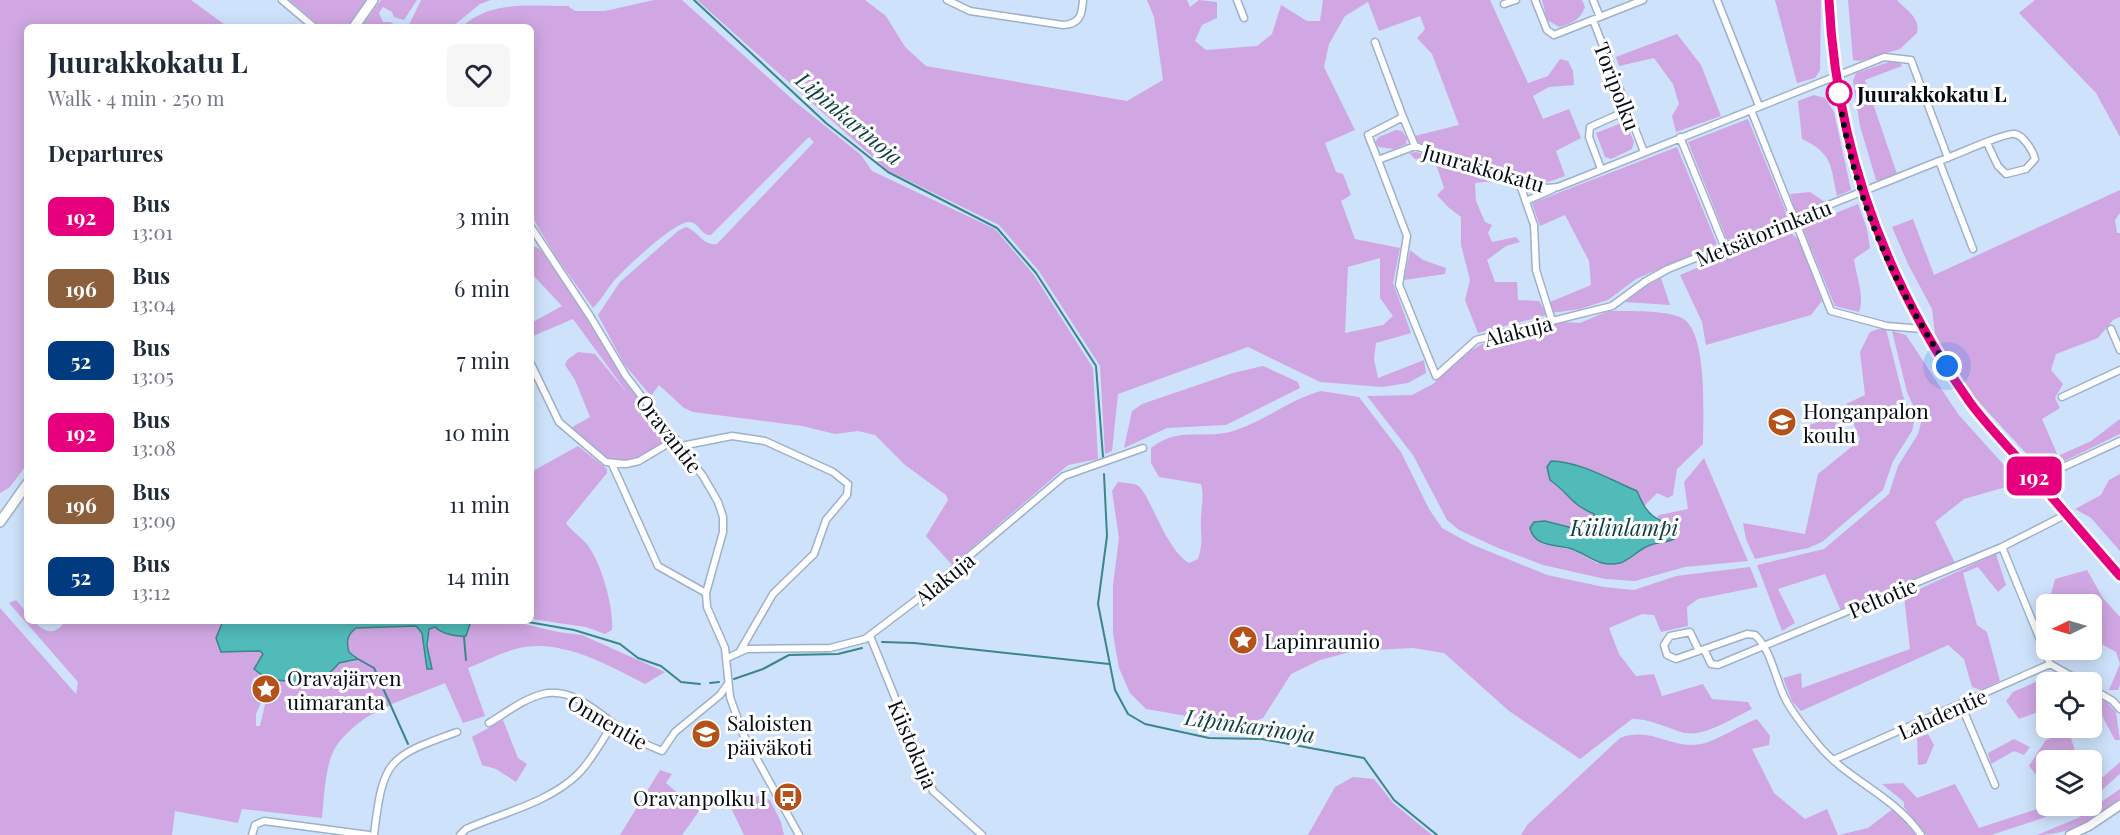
<!DOCTYPE html>
<meta charset="utf-8">
<style>
body{margin:0;font-family:"Playfair Display",serif;background:#f6f6f7;color:#1f2937;height:100vh;display:flex;flex-direction:column;font-size:22px;white-space:nowrap}
*{box-sizing:border-box;margin:0}
p{font-size:20px;color:#747a83}
.icon{flex:none;width:33px;height:33px;fill:none;stroke:currentColor;stroke-width:2;stroke-linecap:round;stroke-linejoin:round}
.map{position:relative;flex:1;overflow:hidden}
.sheet{position:absolute;left:24px;top:24px;width:510px;height:600px;display:flex;flex-direction:column;background:#fff;border-radius:9px;box-shadow:0 3px 15px #0003}
.sheet>*{flex:none}
.badge{padding:0 12px;border-radius:9px;font-size:21px;line-height:39px}
.needle{width:39px;rotate:265deg}
.fabs{position:absolute;left:2036px;top:594px;display:grid;gap:12px}
.fabs a{display:grid;place-items:center;width:66px;height:66px;border-radius:9px;background:#fff;box-shadow:0 3px 15px #0003;font-size:30px}
.you{position:absolute;width:30px;height:30px;margin:-15px;border:4px solid #fff;border-radius:50%;background:#1a73e8;box-shadow:0 0 0 9px #1a73e833}
.map>.badge{position:absolute;translate:-50% -50%;box-shadow:0 0 0 3px #fff}
h2{padding:0 24px;font-size:22px;line-height:54px}
.round{display:grid;place-items:center;flex:none;width:63px;height:63px;border-radius:9px;background:#f6f6f7}
.summary{display:flex;align-items:center;justify-content:space-between;height:102px;padding:0 24px}
h1{font-size:28px;font-weight:700;line-height:45px}
ul{padding:0;list-style:none}
li{display:flex;align-items:center;gap:18px;height:72px;padding:0 24px}
li div{flex:1}
li b{display:block;font-size:22px}
li em{font-style:normal}
li .badge{min-width:66px;font-weight:700;text-align:center}
.map>svg:first-child{display:block}
.green{fill:#d0a7e3;fill-rule:evenodd}
.water{fill:#51bbb9;stroke:#3a8688;stroke-width:1.5}
.lines{fill:none;stroke-linecap:round;stroke-linejoin:round}
.stream{stroke:#3a8688;stroke-width:2}
.street-casing{stroke:#9eb1c9;stroke-width:9}
.secondary-casing{stroke:#9eb1c9;stroke-width:11}
.primary-casing{stroke:#9eb1c9;stroke-width:12}
.street{stroke:#fff;stroke-width:6}
.secondary{stroke:#fff;stroke-width:8}
.primary{stroke:#fff;stroke-width:9}
.line-casing{stroke:#fff;stroke-width:14}
.line{stroke:#e6007e;stroke-width:9}
.walk{stroke:#060c14;stroke-width:6;stroke-dasharray:0 10.8}
.stop-dot{fill:#fff;stroke:#e6007e;stroke-width:3}
.labels{text-anchor:middle;dominant-baseline:central;stroke-width:6;stroke-linejoin:round;paint-order:stroke}
.street-label{font-size:21px;fill:#060c14;stroke:#fff}
.stop-label{font-size:21px;font-weight:bold;fill:#060c14;stroke:#fff;text-anchor:start}
.poi-label{font-size:21px;fill:#060c14;stroke:#fff;text-anchor:start}
.water-label{font-size:22px;font-style:italic;fill:#0d3f3e;stroke:#fff}
</style>
<div class="map">
<svg width="2120" height="835" viewBox="0 0 2120 835">
<rect width="100%" height="100%" fill="#cee2fb"/>
<!-- green -->
<path class="green" d="M 0,0 L 191,0 L 228,27 L 27,27 L 27,464 L 10,487 L 0,493 Z
M 289,0 L 367,0 L 348,27 L 321,27 Z
M 381,0 L 417,0 L 404,20 L 394,17 L 392,12 L 383,7 L 379,13 L 383,22 L 390,22 L 399,27 L 361,27 Z
M 421,0 L 491,0 L 480,4 L 452,27 L 410,27 L 409,25 Z
M 654,0 L 682,0 L 793,100 L 861,155 L 872,171 L 995,229 L 1034,275 L 1093,368 L 1098,459 L 1068,465 L 952,565 L 926,536 L 948,500 L 946,495 L 905,465 L 875,435 L 858,431 L 835,434 L 802,426 L 693,412 L 684,408 L 659,385 L 651,396 L 624,364 L 598,315 L 620,282 L 678,231 L 686,227 C 698,231 703,246 717,244 L 814,142 L 809,137 L 711,235 C 701,236 699,222 689,222 C 675,221 623,270 613,282 C 606,291 601,300 593,308 L 556,257 L 531,215 L 531,27 L 461,27 C 493,0 527,6 568,6 L 575,11 L 605,11 Z
M 697,0 L 865,0 L 886,16 L 905,47 L 926,66 L 1127,101 L 1163,80 L 1154,17 L 1147,0 L 1187,0 L 1190,7 L 1199,0 L 1217,2 L 1217,18 L 1202,25 L 1195,41 L 1206,50 L 1257,46 L 1272,34 L 1281,5 L 1307,21 L 1320,21 L 1323,0 L 1490,0 L 1528,83 L 1548,76 L 1560,59 L 1568,61 L 1573,71 L 1574,85 L 1549,87 L 1533,96 L 1543,119 L 1569,109 L 1581,138 L 1556,151 L 1565,176 L 1548,182 L 1417,142 L 1415,136 L 1459,125 L 1432,54 L 1417,38 L 1425,29 L 1420,16 L 1379,31 L 1368,2 L 1345,16 L 1329,44 L 1324,67 L 1355,130 L 1325,143 L 1336,172 L 1343,174 L 1351,195 L 1341,201 L 1355,239 L 1400,248 L 1393,283 L 1411,333 L 1376,343 L 1374,359 L 1378,378 L 1424,360 L 1426,373 L 1408,383 L 1382,387 L 1320,382 L 1248,347 L 1118,394 L 1112,451 L 1105,454 L 1100,366 L 1039,271 L 999,225 L 887,170 ZM 1380,258 L 1380,298 L 1393,316 L 1383,325 L 1345,333 L 1348,267 Z
M 1542,0 L 1582,0 L 1585,7 C 1580,20 1573,23 1559,27 L 1547,20 Z
M 1775,0 L 1821,0 L 1820,70 L 1815,78 L 1797,83 Z
M 1848,0 L 1897,0 C 1906,10 1921,18 1917,33 L 1900,49 L 1860,61 L 1853,60 Z
M 2035,0 L 2120,0 L 2120,137 L 2096,93 L 2019,13 Z
M 1677,34 L 1701,65 L 1721,116 L 1676,132 L 1672,116 L 1679,104 L 1673,84 L 1654,58 L 1619,66 L 1616,57 Z
M 1889,62 L 1900,62 L 1902,66 L 1865,80 L 1897,174 L 1879,181 L 1876,180 L 1860,126 L 1853,81 L 1856,73 Z
M 1814,95 L 1825,98 L 1834,112 L 1851,190 L 1837,196 C 1830,164 1833,154 1802,139 L 1798,101 Z
M 1748,119 L 1788,217 L 1727,240 L 1688,142 Z
M 1619,124 L 1628,128 L 1634,142 L 1632,149 L 1611,159 L 1605,157 L 1596,133 Z
M 1396,130 L 1402,131 L 1407,138 L 1406,144 L 1394,149 L 1379,147 L 1375,142 L 1379,137 Z
M 1677,147 L 1717,244 L 1636,279 L 1608,300 L 1580,309 L 1552,313 L 1550,302 L 1591,285 L 1589,261 L 1565,215 L 1540,226 L 1532,203 Z
M 1416,152 L 1492,173 L 1493,181 L 1475,183 L 1476,201 L 1485,222 L 1492,225 L 1488,233 L 1492,242 L 1516,237 L 1520,242 L 1506,246 L 1487,260 L 1495,282 L 1517,282 L 1518,300 L 1539,301 L 1547,315 L 1478,333 L 1465,300 L 1470,280 L 1461,245 L 1461,217 L 1448,207 L 1437,195 L 1444,188 L 1436,164 L 1415,159 L 1409,153 Z
M 2120,190 L 2120,213 L 2115,220 L 2117,233 L 2120,233 L 2120,317 L 2113,320 L 2098,338 L 2056,354 L 2051,370 L 2063,384 L 2055,398 L 2060,408 L 2042,419 L 2058,456 L 2091,441 L 2120,419 L 2120,434 L 2046,470 L 2036,464 L 1976,399 L 1942,347 L 1935,334 L 1932,309 L 1908,264 L 1892,227 L 1913,219 L 1934,275 Z
M 1810,192 L 1825,202 L 1796,214 L 1790,194 Z
M 1858,204 L 1867,229 L 1870,248 L 1854,259 C 1856,277 1865,295 1859,312 L 1835,306 L 1803,229 L 1814,222 Z
M 1788,230 L 1799,240 L 1822,301 L 1811,315 L 1706,345 L 1702,322 L 1680,275 Z
M 534,246 L 540,249 C 583,309 618,373 663,430 L 665,440 C 652,454 630,463 611,460 L 569,429 L 590,417 L 575,380 L 565,365 L 567,360 L 578,352 L 595,354 L 628,394 L 573,319 L 531,337 L 531,323 L 562,306 L 531,273 L 531,248 Z
M 1410,250 L 1423,260 L 1446,268 L 1445,274 L 1404,280 Z
M 1661,278 L 1670,305 L 1625,302 L 1641,289 Z
M 1608,311 C 1625,311 1668,310 1682,318 C 1708,331 1703,418 1703,444 L 1677,469 L 1673,495 L 1668,498 L 1657,493 L 1644,506 L 1636,491 C 1608,479 1582,462 1551,461 L 1550,480 C 1568,493 1571,505 1594,514 L 1595,525 L 1588,532 L 1545,521 L 1534,522 L 1542,544 L 1573,550 L 1597,563 L 1622,562 L 1649,545 L 1664,543 L 1672,525 L 1657,518 L 1659,515 L 1688,509 L 1684,482 L 1704,458 L 1748,561 L 1685,567 L 1635,581 L 1605,579 L 1543,565 L 1498,548 L 1459,530 L 1447,520 L 1413,455 L 1367,396 L 1412,395 L 1433,384 L 1468,352 L 1493,338 L 1563,322 L 1580,323 Z
M 1878,329 L 1886,329 L 1903,396 L 1914,422 L 1912,431 L 1893,461 L 1883,490 L 1822,542 L 1808,548 L 1755,559 L 1746,539 L 1743,523 L 1805,534 L 1818,474 L 1860,440 L 1846,404 L 1865,395 L 1860,352 L 1870,332 Z
M 1892,331 L 1906,335 L 1958,414 L 2020,483 L 1964,499 L 1935,522 L 1955,563 L 1841,611 L 1825,574 L 1778,589 L 1795,623 L 1782,631 L 1757,565 L 1824,549 L 1889,494 L 1898,466 L 1918,434 L 1921,423 L 1907,392 Z
M 1263,366 L 1298,382 L 1300,388 L 1226,425 L 1167,428 L 1124,448 L 1132,411 L 1142,404 L 1233,373 Z
M 1321,391 L 1359,397 L 1401,452 L 1429,509 L 1442,528 L 1471,544 L 1547,575 L 1604,587 L 1634,590 L 1676,576 L 1750,567 L 1758,587 L 1698,599 L 1687,607 L 1688,626 L 1661,632 L 1654,615 L 1642,614 L 1609,628 L 1619,654 L 1636,676 L 1654,674 L 1662,696 L 1703,684 L 1712,699 L 1748,702 L 1752,709 C 1732,718 1703,739 1681,732 C 1665,727 1650,719 1632,719 L 1580,759 L 1509,711 L 1444,653 L 1413,648 L 1354,651 L 1320,660 L 1291,674 L 1263,718 L 1244,726 L 1146,709 L 1130,693 L 1119,668 L 1113,634 L 1113,585 L 1119,538 L 1112,491 L 1118,482 C 1124,483 1132,483 1137,485 C 1150,492 1164,548 1189,563 L 1198,559 C 1204,541 1200,534 1201,516 C 1202,503 1204,497 1201,484 L 1159,477 L 1151,463 L 1151,448 C 1179,425 1205,441 1236,430 C 1266,420 1291,399 1321,391 Z
M 1834,416 L 1840,432 L 1809,444 L 1802,428 Z
M 578,446 L 607,469 L 607,473 L 566,523 C 572,532 583,538 589,547 C 602,566 614,608 612,630 L 605,634 L 586,627 L 531,619 L 531,472 Z
M 2120,474 L 2120,551 L 2091,518 L 2075,509 L 2101,495 L 2109,480 Z
M 1996,554 L 2006,585 L 1998,592 L 1978,567 L 1963,573 L 1977,625 L 1987,632 L 2000,681 L 1981,690 L 1972,687 L 1964,659 L 1948,645 L 1801,711 L 1792,701 L 1783,678 L 1801,673 L 1802,688 L 1910,649 L 1904,596 Z
M 2087,570 L 2103,598 L 2120,617 L 2120,685 L 2118,690 L 2109,690 L 2120,664 L 2116,652 L 2092,639 L 2094,615 L 2091,604 L 2051,594 L 2055,579 Z
M 16,600 L 27,613 L 27,621 L 34,621 C 44,633 56,636 65,621 L 223,621 L 216,638 C 230,648 240,655 257,650 L 263,654 L 256,664 L 259,674 L 263,676 L 261,680 L 254,677 L 251,685 L 263,698 L 256,714 L 256,726 L 260,726 L 266,700 L 282,692 L 274,681 L 288,681 L 298,687 L 334,670 L 339,663 L 355,661 L 355,655 L 349,652 C 346,642 347,635 356,628 L 416,626 L 422,633 L 427,669 L 429,629 L 435,627 C 446,633 453,636 466,632 L 471,621 L 512,621 L 558,632 L 582,635 L 665,672 L 645,684 C 607,665 560,637 516,649 C 500,653 484,662 468,668 L 485,716 L 463,723 L 445,683 C 407,699 362,710 337,745 C 325,761 324,798 322,818 L 242,809 L 238,823 L 175,811 L 172,835 L 0,835 L 0,608 L 76,694 L 78,682 L 9,603 Z
M 2040,680 L 2042,696 L 2038,712 L 2019,719 L 2006,701 L 2013,692 Z
M 2105,700 L 2116,712 L 2120,740 L 2115,740 L 2100,712 L 2091,713 L 2094,702 Z
M 1757,719 L 1770,736 L 1769,745 L 1752,749 L 1774,793 L 1805,819 L 1827,809 L 1838,835 L 1521,835 L 1527,825 L 1620,738 C 1652,726 1671,750 1701,744 C 1717,741 1740,725 1757,719 Z
M 503,720 L 518,758 L 527,764 L 516,782 L 496,769 L 482,765 L 472,737 Z
M 2068,729 L 2078,760 L 2046,760 L 2046,787 L 2029,766 L 2045,741 Z
M 1928,734 L 1934,745 L 1926,764 L 1918,765 L 1917,738 Z
M 2014,739 L 2030,747 L 2024,755 L 2014,751 L 1991,764 L 1988,753 Z
M 2120,762 L 2120,774 L 2103,789 L 2091,795 L 2091,778 L 2103,777 Z
M 660,770 L 672,774 L 666,783 L 699,811 L 682,835 L 620,835 Z
M 1353,777 L 1374,779 L 1394,804 L 1432,835 L 1308,835 L 1335,787 Z
M 1903,783 L 1917,798 L 1955,784 L 1979,828 L 2046,806 L 2069,806 L 2043,818 L 1991,835 L 1926,835 L 1904,807 L 1904,802 L 1882,784 Z
M 2120,789 L 2120,800 C 2096,820 2068,835 2037,835 L 2078,818 Z
M 758,796 L 770,800 L 781,822 L 784,835 L 744,835 L 730,806 L 748,797 Z
M 1894,808 L 1916,835 L 1839,835 L 1868,828 Z"/>
<!-- water -->
<path class="water" d="M 1551,461 C 1582,462 1608,479 1637,491 C 1641,500 1645,510 1653,516 C 1664,525 1676,521 1674,539 C 1665,543 1656,542 1648,546 C 1638,550 1630,560 1620,563 C 1599,568 1589,555 1572,549 C 1556,544 1535,548 1530,528 L 1534,522 L 1545,521 L 1588,532 L 1595,524 L 1594,514 C 1570,504 1569,493 1550,480 L 1547,467 Z
M 223,621 L 471,621 L 466,636 C 457,637 442,634 435,627 L 429,629 L 427,646 L 432,669 L 427,669 L 422,633 L 416,626 L 356,628 C 347,635 346,642 349,652 L 358,659 L 339,663 C 332,672 311,690 298,687 C 294,686 290,682 285,681 C 272,679 265,679 254,669 L 263,654 L 260,651 L 221,652 L 216,638 Z"/>
<g class="lines">
<!-- stream -->
<path class="stream" d="M 694,0 L 826,123 L 888,172 L 997,228 L 1036,273 L 1096,366 L 1103,457
M 1104,474 L 1107,536 L 1098,604 L 1115,690 L 1128,714 L 1145,724 L 1209,738 L 1262,739 L 1364,758 L 1394,800 L 1437,835
M 528,622 L 574,630 L 620,644 L 638,658 L 661,666 L 681,682 L 700,684
M 464,637 L 466,660
M 882,642 L 914,643 L 1109,664
M 358,659 L 374,668 L 408,744
M 734,679 L 763,669 L 789,655 L 838,654 L 862,648
M 710,683 L 719,682"/>
<!-- street casing -->
<g class="street-casing">
<path id="street" d="M 282,0 L 314,27
M 947,0 L 970,11 L 1063,25 C 1080,24 1082,15 1083,0
M 1237,0 L 1244,18
M 1535,0 L 1547,30 L 1554,35 L 1643,0
M 1593,0 L 1600,17
M 1717,0 L 1759,106
M 1504,4 L 1516,0
M 1593,20 L 1644,152
M 1375,42 L 1403,117 L 1368,135 L 1378,160
M 1751,110 L 1831,311 L 1887,326 L 1922,329
M 1403,117 L 1415,146
M 1680,137 L 1725,248
M 1948,158 L 1911,60 L 1884,57 L 1558,187 L 1547,188 L 1415,146 L 1378,160 L 1407,236 L 1399,285 L 1436,376 L 1476,340 L 1612,306 L 1646,281 L 1668,269 L 1939,161 C 1952,157 2005,132 2015,134 C 2024,136 2033,151 2035,159 L 2026,169 L 2006,174 L 1998,166 L 1987,143
M 1939,161 L 1973,249
M 1601,169 L 1589,137 L 1590,127 L 1628,110
M 1518,179 L 1534,225 L 1536,270 L 1552,321
M 1526,201 L 1553,189
M 531,227 L 590,316 L 626,376 L 703,476 L 718,502 L 723,517 L 723,532 L 706,593 L 707,607 L 725,648 L 730,697 L 743,734 L 799,835
M 2111,329 L 2120,350
M 531,364 L 559,422 L 606,462 L 626,464 L 639,461 L 676,439
M 2062,397 L 2120,370
M 681,446 L 732,436 L 765,441 L 833,472 L 848,484 L 847,495 L 826,520 L 814,554 L 773,594 L 740,651
M 612,464 L 658,566 L 706,593
M 2041,484 L 2059,469 L 2120,441
M 2002,547 L 2050,664 L 2082,682
M 870,636 L 933,791 L 982,835
M 1704,649 L 1711,664 L 1718,665 L 2002,547 L 2065,515
M 1699,651 L 1690,632 L 1670,636 L 1664,645 L 1667,655 L 1676,659 L 1747,634 L 1755,635 C 1771,650 1775,677 1784,696 C 1791,712 1805,728 1816,742 C 1846,780 1894,795 1921,835
M 727,658 L 747,649 L 830,648 L 865,639 L 923,595 L 1064,476 L 1143,448
M 2091,688 L 2113,701 L 2120,709
M 1961,705 L 1995,785
M 489,723 C 506,713 523,699 543,694 C 577,686 606,721 632,737 C 642,743 652,747 662,751 L 675,732 L 720,695 L 727,685
M 1833,760 L 2050,664
M 252,835 L 255,825 L 264,821 L 369,835
M 374,835 C 383,760 387,757 457,732
M 460,835 L 466,829 C 502,813 550,802 578,774 C 592,760 602,740 613,724"/>
</g>
<!-- secondary casing -->
<g class="secondary-casing">
<path id="secondary" d="M 1829,0 C 1837,150 1884,278 1969,401 C 1986,425 2009,447 2028,470 C 2059,505 2089,541 2120,576
M 2070,835 L 2089,826 L 2120,805"/>
</g>
<!-- primary casing -->
<g class="primary-casing">
<path id="primary" d="M 354,27 L 373,0
M 0,522 L 27,484"/>
</g>
<!-- street -->
<use href="#street" class="street"/>
<!-- secondary -->
<use href="#secondary" class="secondary"/>
<!-- primary -->
<use href="#primary" class="primary"/>
</g>
<g class="lines">
<!-- line casing -->
<g class="line-casing">
<path id="line" d="M 1829,0 C 1836,147 1885,281 1969,401 C 1986,425 2009,447 2028,470 C 2059,505 2089,541 2120,576"/>
</g>
<!-- line -->
<use href="#line" class="line"/>
<!-- walk -->
<path class="walk" d="M 1839,93 C 1851,191 1893,285 1947,366"/>
</g>
<!-- icons -->
<defs>
<g id="school-disc" transform="scale(1.5)"><circle r="9.5" fill="#b5521a" stroke="#fff"/><path d="M0-5L7-2L0 1L-7-2ZM-4 1L0 2.5L4 1V4Q0 6-4 4Z" fill="#fff"/></g>
<g id="sight-disc" transform="scale(1.5)"><circle r="9.5" fill="#b5521a" stroke="#fff"/><path d="M0-6L1.8-2.2L6-1.7L2.9 1.2L3.7 5.4L0 3.3L-3.7 5.4L-2.9 1.2L-6-1.7L-1.8-2.2Z" fill="#fff"/></g>
<g id="bus-disc" transform="scale(1.5)"><circle r="9.5" fill="#b5521a" stroke="#fff"/><path d="M-5-6H5V4H4V6H2V4H-2V6H-4V4H-5ZM-3.5-4V0h7V-4ZM-3.5 1.2v1.5H-2V1.2ZM2 1.2v1.5H3.5V1.2Z" fill="#fff"/></g>
</defs>
<g fill-rule="evenodd">
<use href="#school-disc" x="1782" y="422"/>
<use href="#sight-disc" x="1243" y="640"/>
<use href="#sight-disc" x="266" y="689"/>
<use href="#school-disc" x="706" y="734"/>
<use href="#bus-disc" x="788" y="797"/>
</g>
<!-- markers -->
<circle class="stop-dot" cx="1839" cy="93" r="12"/>
<g class="labels">
<!-- street labels -->
<g class="street-label">
<text transform="translate(1618 86) rotate(69)">Toripolku</text>
<text transform="translate(1484 167) rotate(16)">Juurakkokatu</text>
<text transform="translate(1763 232) rotate(-22)">Metsätorinkatu</text>
<text transform="translate(1518 330) rotate(-14)">Alakuja</text>
<text transform="translate(670 433) rotate(52)">Oravantie</text>
<text transform="translate(944 578) rotate(-39)">Alakuja</text>
<text transform="translate(1882 597) rotate(-23)">Peltotie</text>
<text transform="translate(1942 713) rotate(-24)">Lahdentie</text>
<text transform="translate(608 721) rotate(30)">Onnentie</text>
<text transform="translate(914 744) rotate(67)">Kiistokuja</text>
</g>
<!-- stop labels -->
<g class="stop-label">
<text x="1857" y="93">Juurakkokatu L</text>
</g>
<!-- poi labels -->
<g class="poi-label">
<text x="1803" y="410">Honganpalon<tspan x="1803" dy="24">koulu</tspan></text>
<text x="1264" y="640">Lapinraunio</text>
<text x="287" y="677">Oravajärven<tspan x="287" dy="24">uimaranta</tspan></text>
<text x="727" y="722">Saloisten<tspan x="727" dy="24">päiväkoti</tspan></text>
<text x="767" y="797" text-anchor="end">Oravanpolku I</text>
</g>
<!-- water labels -->
<g class="water-label">
<text transform="translate(850 118) rotate(40)">Lipinkarinoja</text>
<text x="1624" y="527">Kiilinlampi</text>
<text transform="translate(1250 725) rotate(8)">Lipinkarinoja</text>
</g>
</g>
</svg>
<div class="fabs">
<a><svg class="needle" viewBox="-14 -14 28 28"><path d="M0-13l5 13h-10z" fill="#e53935"/><path d="M0 13l5-13h-10z" fill="#747a83"/></svg></a>
<a><svg class="icon" aria-label="locate" viewBox="0 0 24 24"><circle cx="12" cy="12" r="6"/><path d="M12 2v4M12 18v4M2 12h4M18 12h4"/></svg></a>
<a><svg class="icon" aria-label="layers" viewBox="0 0 24 24"><path d="M12 4l9 5-9 5-9-5zM3 14l9 5 9-5"/></svg></a>
</div>
<div class="you" style="left:1947px;top:366px"></div>
<b class="badge" style="left:2034px;top:476px;background:#e6007e;color:#fff">192</b>
<section class="sheet">
<div class="summary"><div><h1>Juurakkokatu L</h1><p>Walk · 4 min · 250 m</p></div><a class="round"><svg class="icon" aria-label="heart" viewBox="0 0 24 24"><path d="M12 20l-8-8c-3-5 5-10 8-4 3-6 11-1 8 4z"/></svg></a></div>
<h2>Departures</h2>
<ul>
<li><span class="badge" style="background:#e6007e;color:#fff">192</span><div><b>Bus</b><p>13:01</p></div><em>3 min</em></li>
<li><span class="badge" style="background:#8b5e3c;color:#fff">196</span><div><b>Bus</b><p>13:04</p></div><em>6 min</em></li>
<li><span class="badge" style="background:#003b80;color:#fff">52</span><div><b>Bus</b><p>13:05</p></div><em>7 min</em></li>
<li><span class="badge" style="background:#e6007e;color:#fff">192</span><div><b>Bus</b><p>13:08</p></div><em>10 min</em></li>
<li><span class="badge" style="background:#8b5e3c;color:#fff">196</span><div><b>Bus</b><p>13:09</p></div><em>11 min</em></li>
<li><span class="badge" style="background:#003b80;color:#fff">52</span><div><b>Bus</b><p>13:12</p></div><em>14 min</em></li>
</ul>
</section>
</div>
